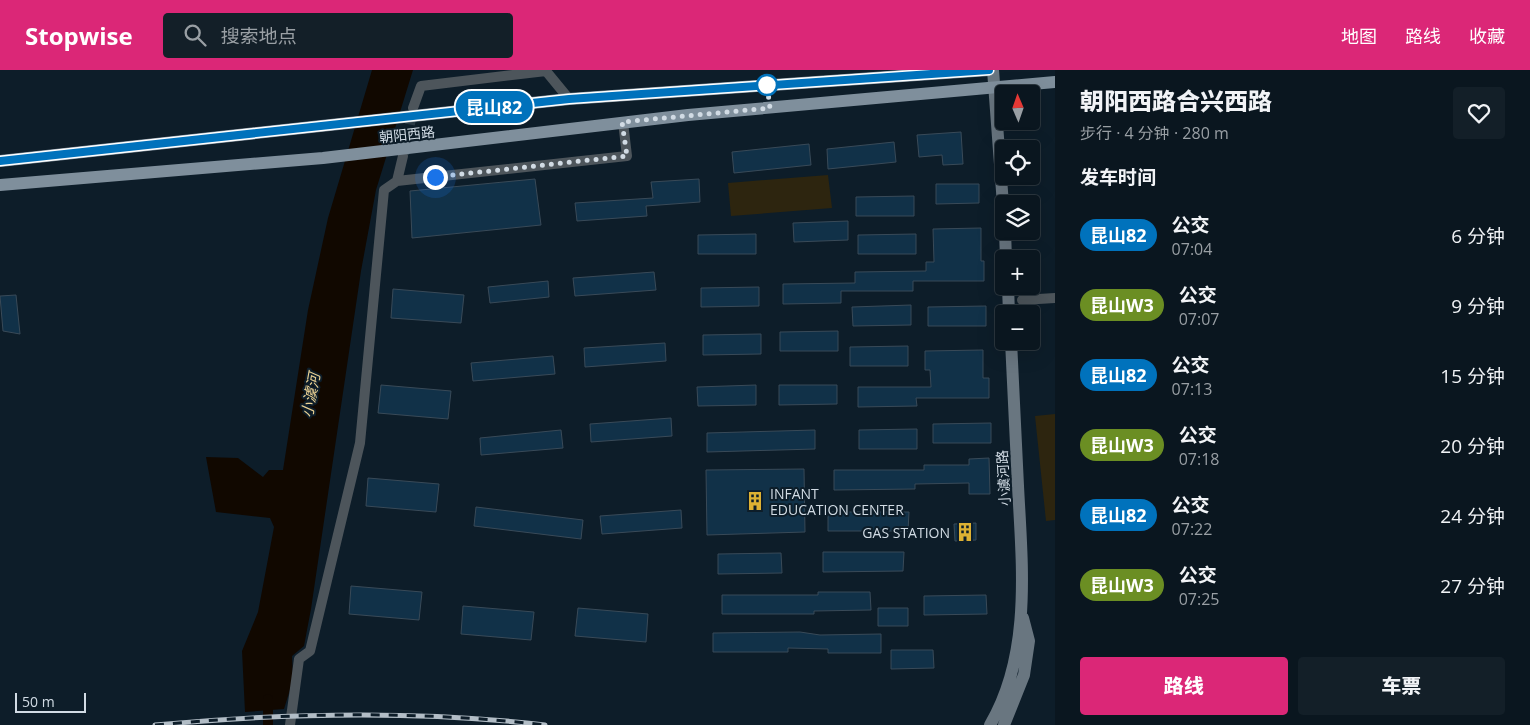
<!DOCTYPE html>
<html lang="zh">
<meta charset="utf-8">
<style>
body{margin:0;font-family:"Open Sans","Noto Sans SC",sans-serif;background:#131f28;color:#f1f3f6;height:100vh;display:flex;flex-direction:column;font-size:19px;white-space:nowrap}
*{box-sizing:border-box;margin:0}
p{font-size:16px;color:#999fa4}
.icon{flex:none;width:28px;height:28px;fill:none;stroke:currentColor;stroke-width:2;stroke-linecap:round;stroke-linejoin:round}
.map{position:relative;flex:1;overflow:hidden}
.sheet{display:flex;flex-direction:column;background:#0a161f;width:475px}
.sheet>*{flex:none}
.badge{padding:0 10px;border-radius:16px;font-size:18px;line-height:32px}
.needle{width:32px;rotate:358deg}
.fabs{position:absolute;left:995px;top:15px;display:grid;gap:10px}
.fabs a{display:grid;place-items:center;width:45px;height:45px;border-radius:5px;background:#0a161f;box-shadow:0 5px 20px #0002,0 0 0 1px #2a353d;font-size:25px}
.scale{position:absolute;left:15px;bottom:12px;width:71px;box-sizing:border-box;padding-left:5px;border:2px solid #d1dbe4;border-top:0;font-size:14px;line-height:18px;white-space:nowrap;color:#d1dbe4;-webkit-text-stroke:4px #0d1d29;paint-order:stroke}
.you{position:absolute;width:25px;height:25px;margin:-12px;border:4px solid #fff;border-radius:50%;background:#1a73e8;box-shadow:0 0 0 8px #1a73e833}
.map>.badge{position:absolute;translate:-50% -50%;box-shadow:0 0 0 2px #fff}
h2{padding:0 25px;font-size:19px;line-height:45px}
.round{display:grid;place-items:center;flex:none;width:52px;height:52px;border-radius:5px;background:#131f28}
.overview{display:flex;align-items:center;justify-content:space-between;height:85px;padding:0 25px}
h1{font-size:24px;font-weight:800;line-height:38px}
.primary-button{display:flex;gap:10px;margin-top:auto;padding:10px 25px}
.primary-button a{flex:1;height:58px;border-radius:5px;background:#db2777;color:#fff;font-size:20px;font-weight:800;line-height:58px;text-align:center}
.primary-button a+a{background:#131f28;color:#f1f3f6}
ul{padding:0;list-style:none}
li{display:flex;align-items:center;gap:15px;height:70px;padding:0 25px}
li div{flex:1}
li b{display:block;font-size:19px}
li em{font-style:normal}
li .badge{min-width:55px;font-weight:700;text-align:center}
header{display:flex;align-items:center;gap:30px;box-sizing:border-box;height:70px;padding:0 25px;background:#db2777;color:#fff}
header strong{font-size:24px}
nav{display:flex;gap:28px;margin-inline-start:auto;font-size:18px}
.search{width:350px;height:45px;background:#131f28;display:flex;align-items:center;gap:12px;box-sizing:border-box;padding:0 18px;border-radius:5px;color:#999fa4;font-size:19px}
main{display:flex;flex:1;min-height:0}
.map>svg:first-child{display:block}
.green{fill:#2d250f}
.water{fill:#110800}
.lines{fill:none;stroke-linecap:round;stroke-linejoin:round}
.canal{stroke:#110800;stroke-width:10}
.building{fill:#113148;stroke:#394a58}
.minor-tunnel{stroke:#2a3a45;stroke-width:10;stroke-dasharray:10 5;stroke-linecap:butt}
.minor{stroke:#4d555b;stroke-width:10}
.secondary{stroke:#697680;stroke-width:12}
.primary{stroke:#7f8f9c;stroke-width:12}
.rail-casing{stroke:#b2bdc6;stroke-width:5}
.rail{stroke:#0d1d29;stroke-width:3;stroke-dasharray:9;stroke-linecap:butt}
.line-casing{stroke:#fff;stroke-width:11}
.line{stroke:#0072bc;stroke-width:8}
.walk{stroke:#d1dbe4;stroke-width:5;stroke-dasharray:0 9}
.stop-dot{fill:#fff;stroke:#0072bc;stroke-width:2.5}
.labels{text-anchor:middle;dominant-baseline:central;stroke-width:4;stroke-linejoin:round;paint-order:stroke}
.street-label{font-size:14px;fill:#d1dbe4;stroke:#0d1d29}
.poi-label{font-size:14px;fill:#d1dbe4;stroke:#0d1d29;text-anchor:start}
.water-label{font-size:15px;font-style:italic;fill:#edd394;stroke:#0d1d29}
</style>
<header>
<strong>Stopwise</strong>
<div class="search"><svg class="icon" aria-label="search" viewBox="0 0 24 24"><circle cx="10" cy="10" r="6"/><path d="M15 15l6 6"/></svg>搜索地点</div>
<nav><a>地图</a><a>路线</a><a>收藏</a></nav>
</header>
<main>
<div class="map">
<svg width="1055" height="655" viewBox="0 0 1055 655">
<rect width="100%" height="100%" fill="#0d1d29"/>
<!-- green -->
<path class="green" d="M 828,105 L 832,138 L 731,146 L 728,113 Z
M 1055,344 L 1055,450 L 1046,451 L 1035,346 Z"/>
<!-- water -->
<path class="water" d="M 372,0 L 413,0 L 376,120 L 361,201 L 311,539 L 304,576 L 292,586 L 293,610 L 284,639 L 245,642 L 242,581 L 258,542 L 274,457 L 270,448 L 216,442 L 206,387 L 238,388 L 263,407 L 269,400 L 283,400 L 308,240 L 328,148 Z"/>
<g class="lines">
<!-- canal -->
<path class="canal" d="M 268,629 L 268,655"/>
</g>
<!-- building -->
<path class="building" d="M 961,62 L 963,94 L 943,95 L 942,85 L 919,87 L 917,65 Z
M 894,72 L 896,92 L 828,99 L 827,79 Z
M 809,74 L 811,95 L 734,103 L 732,82 Z
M 535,109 L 541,155 L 412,168 L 410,121 Z
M 699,109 L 700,132 L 646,136 L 647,146 L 577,151 L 575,133 L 653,128 L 651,112 Z
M 936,114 L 979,114 L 979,133 L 936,134 Z
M 914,126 L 914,146 L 856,146 L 856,127 Z
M 848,151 L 848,170 L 794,172 L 793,153 Z
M 981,158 L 981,191 L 984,191 L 984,211 L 913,211 L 913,221 L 841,221 L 841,233 L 783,234 L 783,214 L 855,213 L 855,202 L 926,201 L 926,192 L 934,192 L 933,159 Z
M 756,164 L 756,184 L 698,184 L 698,165 Z
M 916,164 L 916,184 L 858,184 L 858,165 Z
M 654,202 L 656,220 L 575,226 L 573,208 Z
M 548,211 L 549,227 L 490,233 L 488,217 Z
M 759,217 L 759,236 L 701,237 L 701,218 Z
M 393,219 L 464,225 L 461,253 L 391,248 Z
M 16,225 L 20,264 L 3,261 L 0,226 Z
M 911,235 L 911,255 L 853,256 L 852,237 Z
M 986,236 L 986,256 L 928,256 L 928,237 Z
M 838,261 L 838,281 L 780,281 L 780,262 Z
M 761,264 L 761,284 L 703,285 L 703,265 Z
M 665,273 L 666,291 L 585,297 L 584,278 Z
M 908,276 L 908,296 L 850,296 L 850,277 Z
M 983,280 L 983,308 L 989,308 L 989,328 L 916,328 L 917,336 L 858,337 L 858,317 L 931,317 L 930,300 L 925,300 L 925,281 Z
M 553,286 L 555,304 L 473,311 L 471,293 Z
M 381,315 L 451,321 L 448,349 L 378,343 Z
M 756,315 L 756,335 L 698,336 L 697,317 Z
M 779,315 L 837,315 L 837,334 L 779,335 Z
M 671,348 L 672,366 L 591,372 L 590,354 Z
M 991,353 L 991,373 L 933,373 L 933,354 Z
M 917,359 L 917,379 L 859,379 L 859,360 Z
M 561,360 L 563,378 L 481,385 L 480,368 Z
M 815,360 L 815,379 L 707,382 L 707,363 Z
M 989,388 L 990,424 L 969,424 L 969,413 L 915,414 L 915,419 L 834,420 L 834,400 L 924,400 L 924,395 L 969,395 L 969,389 Z
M 804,399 L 805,462 L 707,465 L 706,400 Z
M 368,408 L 439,414 L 436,442 L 366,436 Z
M 476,437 L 583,450 L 581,469 L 474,456 Z
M 681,440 L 682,458 L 602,464 L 600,446 Z
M 828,442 L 909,442 L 908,461 L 828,461 Z
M 976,453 L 976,470 L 955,471 L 954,454 Z
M 823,482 L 904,482 L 903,501 L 823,502 Z
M 781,483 L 782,503 L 718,504 L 718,484 Z
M 351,516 L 422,522 L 419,550 L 349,544 Z
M 818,522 L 870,522 L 871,540 L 814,541 L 814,544 L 722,544 L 722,525 L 818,525 Z
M 986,525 L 987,544 L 924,545 L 924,526 Z
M 463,536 L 534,542 L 531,570 L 461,564 Z
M 578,538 L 648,544 L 646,572 L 575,566 Z
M 878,538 L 908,538 L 908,556 L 878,556 Z
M 800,562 L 820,565 L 881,564 L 881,583 L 828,583 L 828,579 L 788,578 L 788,582 L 713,582 L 713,563 Z
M 891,580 L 933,580 L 934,598 L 891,599 Z"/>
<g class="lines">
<!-- minor-tunnel -->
<path class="minor-tunnel" d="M 404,84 L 413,39"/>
<!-- minor -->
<path class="minor" d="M 413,38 L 421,16 L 546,1 L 569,29
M 397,111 L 403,86
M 1022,230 L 1055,228
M 290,655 L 299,589 L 310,581 L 360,373 L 384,120 L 397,111 L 627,86 L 623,52"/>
<!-- secondary -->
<path class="secondary" d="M 993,0 L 1004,148
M 1005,161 L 1006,189
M 1008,216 L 1009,244
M 990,655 C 1032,584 1022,495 1018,416 C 1016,368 1013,320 1011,271
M 1004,655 L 1024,605 L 1029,571 L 1023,548"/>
<!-- primary -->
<path class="primary" d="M 0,91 L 569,29 L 989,0
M 0,115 L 323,88 L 688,45 L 1055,12"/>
<!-- rail casing -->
<g class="rail-casing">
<path id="rail" d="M 155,655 C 284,643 417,640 545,655"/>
</g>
<!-- rail -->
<use href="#rail" class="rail"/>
</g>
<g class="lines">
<!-- line casing -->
<g class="line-casing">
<path id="line" d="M 0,91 L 569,29 L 989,0"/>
</g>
<!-- line -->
<use href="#line" class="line"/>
<!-- walk -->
<path class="walk" d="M 435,107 L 627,86 L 622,52 L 770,38 L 767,15"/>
</g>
<!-- icons -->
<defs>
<g id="building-bare" transform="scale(1.5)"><path d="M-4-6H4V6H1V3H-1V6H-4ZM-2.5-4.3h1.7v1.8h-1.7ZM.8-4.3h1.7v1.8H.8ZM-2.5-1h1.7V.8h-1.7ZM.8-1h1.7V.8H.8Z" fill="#ddb133" stroke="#0d1d29" stroke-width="2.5" paint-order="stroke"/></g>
</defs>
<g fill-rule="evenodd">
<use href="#building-bare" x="755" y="431"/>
<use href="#building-bare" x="965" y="462"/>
</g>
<!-- markers -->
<circle class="stop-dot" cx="767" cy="15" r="10"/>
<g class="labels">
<!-- street labels -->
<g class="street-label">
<text transform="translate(407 64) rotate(-6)">朝阳西路</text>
<text transform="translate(1003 408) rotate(-93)">小澞河路</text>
</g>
<!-- poi labels -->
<g class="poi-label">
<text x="770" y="423">INFANT<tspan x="770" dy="16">EDUCATION CENTER</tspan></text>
<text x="950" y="462" text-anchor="end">GAS STATION</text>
</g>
<!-- water labels -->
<g class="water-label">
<text transform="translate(310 325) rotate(-80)">小澞河</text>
</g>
</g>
</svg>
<div class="fabs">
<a><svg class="needle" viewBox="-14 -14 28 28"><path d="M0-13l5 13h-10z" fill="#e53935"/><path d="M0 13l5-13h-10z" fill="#999fa4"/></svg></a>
<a><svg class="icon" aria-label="locate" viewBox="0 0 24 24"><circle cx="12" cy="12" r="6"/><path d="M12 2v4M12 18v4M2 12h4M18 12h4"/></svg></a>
<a><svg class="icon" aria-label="layers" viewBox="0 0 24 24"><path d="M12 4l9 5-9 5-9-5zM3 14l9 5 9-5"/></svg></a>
<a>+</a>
<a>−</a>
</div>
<div class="scale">50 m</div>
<div class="you" style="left:435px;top:107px"></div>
<b class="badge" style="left:494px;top:37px;background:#0072bc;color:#fff">昆山82</b>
</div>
<section class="sheet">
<div class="overview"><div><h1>朝阳西路合兴西路</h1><p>步行 · 4 分钟 · 280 m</p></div><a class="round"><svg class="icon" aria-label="heart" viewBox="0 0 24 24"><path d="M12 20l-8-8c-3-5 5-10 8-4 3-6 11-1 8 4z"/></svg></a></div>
<h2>发车时间</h2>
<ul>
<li><span class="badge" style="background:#0072bc;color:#fff">昆山82</span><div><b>公交</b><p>07:04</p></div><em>6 分钟</em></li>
<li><span class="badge" style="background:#6b8e23;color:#fff">昆山W3</span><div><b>公交</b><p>07:07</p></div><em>9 分钟</em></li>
<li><span class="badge" style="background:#0072bc;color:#fff">昆山82</span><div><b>公交</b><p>07:13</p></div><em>15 分钟</em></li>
<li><span class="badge" style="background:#6b8e23;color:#fff">昆山W3</span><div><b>公交</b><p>07:18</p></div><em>20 分钟</em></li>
<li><span class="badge" style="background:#0072bc;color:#fff">昆山82</span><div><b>公交</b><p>07:22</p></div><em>24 分钟</em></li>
<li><span class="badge" style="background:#6b8e23;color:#fff">昆山W3</span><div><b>公交</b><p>07:25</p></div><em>27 分钟</em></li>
</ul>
<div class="primary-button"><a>路线</a><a>车票</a></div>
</section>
</main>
